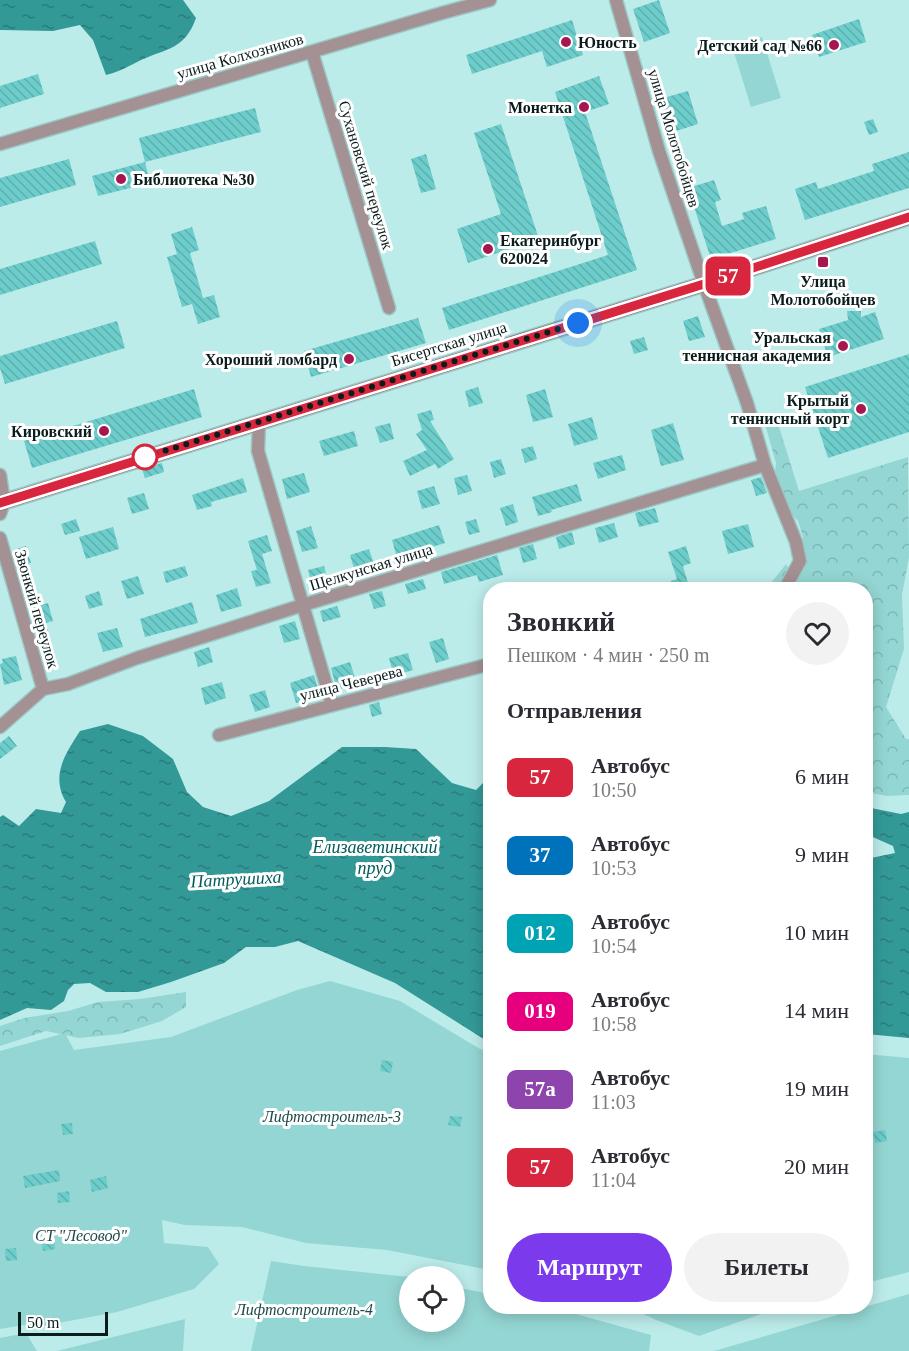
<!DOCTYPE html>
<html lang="ru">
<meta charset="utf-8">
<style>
body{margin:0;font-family:"Times New Roman",serif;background:#f2f2f3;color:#2b2b33;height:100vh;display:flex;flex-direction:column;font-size:22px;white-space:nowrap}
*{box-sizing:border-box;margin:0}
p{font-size:20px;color:#7c7c81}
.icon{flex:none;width:33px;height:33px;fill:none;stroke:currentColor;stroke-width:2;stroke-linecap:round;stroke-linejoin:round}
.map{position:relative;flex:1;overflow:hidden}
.details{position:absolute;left:483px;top:582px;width:390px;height:732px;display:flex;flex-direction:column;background:#fff;border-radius:24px;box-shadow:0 3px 15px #0003}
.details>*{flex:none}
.badge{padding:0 12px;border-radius:9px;font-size:21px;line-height:39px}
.buttons{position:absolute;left:399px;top:1266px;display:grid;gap:12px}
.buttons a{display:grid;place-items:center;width:66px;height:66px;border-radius:50%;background:#fff;box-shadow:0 3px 15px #0003;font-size:30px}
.scale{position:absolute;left:18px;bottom:15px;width:90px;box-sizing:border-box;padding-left:6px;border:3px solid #0a1c1c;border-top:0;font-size:16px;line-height:21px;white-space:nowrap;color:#0a1c1c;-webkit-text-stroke:4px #fff;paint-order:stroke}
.you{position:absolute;width:30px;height:30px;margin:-15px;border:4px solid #fff;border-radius:50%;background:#1a73e8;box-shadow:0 0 0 9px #1a73e833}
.map>.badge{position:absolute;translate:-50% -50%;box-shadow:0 0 0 3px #fff}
h2{padding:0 24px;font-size:22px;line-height:54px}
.round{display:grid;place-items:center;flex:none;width:63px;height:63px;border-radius:32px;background:#f2f2f3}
.headline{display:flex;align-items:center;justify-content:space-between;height:102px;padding:0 24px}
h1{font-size:28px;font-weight:700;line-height:45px}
.action{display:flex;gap:12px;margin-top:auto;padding:12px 24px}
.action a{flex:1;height:69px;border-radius:36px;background:#7c3aed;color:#fff;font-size:24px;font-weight:700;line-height:69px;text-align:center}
.action a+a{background:#f2f2f3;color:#2b2b33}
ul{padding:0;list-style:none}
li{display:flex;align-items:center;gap:18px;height:78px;padding:0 24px}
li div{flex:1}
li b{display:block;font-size:22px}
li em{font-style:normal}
li .badge{min-width:66px;font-weight:700;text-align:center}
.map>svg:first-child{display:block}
.forest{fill:url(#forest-crowns)}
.garden{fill:#94d6d3}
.water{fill:url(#water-ripples)}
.building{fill:url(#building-back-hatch)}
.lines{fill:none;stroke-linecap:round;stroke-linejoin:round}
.street-casing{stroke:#9cc7c5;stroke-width:15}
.secondary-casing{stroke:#9cc7c5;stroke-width:18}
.street{stroke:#a39194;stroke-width:12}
.secondary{stroke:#856b70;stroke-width:15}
.line-casing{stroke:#fff;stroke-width:14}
.line{stroke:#d7263d;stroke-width:9}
.walk{stroke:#0a1c1c;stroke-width:6;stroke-dasharray:0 10.8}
.poi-dot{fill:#a81651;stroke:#fff;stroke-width:2}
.stop-dot{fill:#fff;stroke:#d7263d;stroke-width:3}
.labels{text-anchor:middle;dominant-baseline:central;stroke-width:6;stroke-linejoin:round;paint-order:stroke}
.poi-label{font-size:16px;font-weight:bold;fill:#0a1c1c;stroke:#fff;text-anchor:end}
.street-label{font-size:16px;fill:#0a1c1c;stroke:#fff}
.park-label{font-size:16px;font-style:italic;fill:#1e4b49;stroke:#fff}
.water-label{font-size:18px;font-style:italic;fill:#025c5b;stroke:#fff}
</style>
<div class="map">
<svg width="909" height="1351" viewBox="0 0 909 1351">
<defs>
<pattern id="forest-crowns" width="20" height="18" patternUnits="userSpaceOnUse" patternTransform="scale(1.5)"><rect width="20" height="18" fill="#94d6d3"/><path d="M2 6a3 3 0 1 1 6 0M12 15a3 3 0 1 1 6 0" fill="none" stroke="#7eb7b5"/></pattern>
<pattern id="water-ripples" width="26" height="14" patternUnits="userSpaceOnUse" patternTransform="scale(1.5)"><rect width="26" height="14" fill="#339997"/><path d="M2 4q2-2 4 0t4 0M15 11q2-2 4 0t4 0" fill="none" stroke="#297c7a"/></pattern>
<pattern id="building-back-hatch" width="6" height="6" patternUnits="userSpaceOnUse" patternTransform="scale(1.5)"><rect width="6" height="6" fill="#6ccdca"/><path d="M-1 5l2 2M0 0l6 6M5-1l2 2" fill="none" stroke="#5cafad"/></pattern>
</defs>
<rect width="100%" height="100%" fill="#bcecea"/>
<!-- forest -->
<path class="forest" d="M 775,414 L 799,491 L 908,457 L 909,557 L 902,595 L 904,649 L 886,707 L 906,739 L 909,739 L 909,795 L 887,796 L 866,792 L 866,590 L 766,589 L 786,564 L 790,571 L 804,563 L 803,537 L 798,521 L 789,511 L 775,472 L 776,463 L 763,417 Z
M 186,992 L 186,1007 L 162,1021 L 120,1034 L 79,1038 L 46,1031 L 0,1046 L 0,1026 L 24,1018 L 68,1011 L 98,1002 L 140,999 Z"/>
<!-- garden -->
<path class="garden" d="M 762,37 L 781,98 L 751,107 L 732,46 Z
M 330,981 L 400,1001 L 480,1049 L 490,1052 L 490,1270 L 387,1250 L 306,1243 L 242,1227 L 185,1225 L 162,1220 L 164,1243 L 208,1247 L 219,1264 L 194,1289 L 117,1312 L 32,1328 L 24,1325 L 0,1329 L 0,1051 L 65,1033 L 74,1050 L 171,1037 L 297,990 Z
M 866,1054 L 909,1058 L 909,1272 L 866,1283 Z
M 271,1261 L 304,1266 L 409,1277 L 410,1322 L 454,1322 L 455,1287 L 490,1294 L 490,1306 L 551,1307 L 651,1335 L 649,1351 L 251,1351 Z
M 909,1294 L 909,1351 L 714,1351 Z
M 629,1307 L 781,1307 L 699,1336 L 656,1320 Z
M 185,1319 L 183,1351 L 57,1351 Z
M 26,1333 L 37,1351 L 0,1351 L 0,1338 Z"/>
<!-- water -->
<path class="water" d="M 0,0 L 183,0 L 196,18 C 185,49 168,48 141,60 C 129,66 119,72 106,75 L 93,40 L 80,25 L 53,31 L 0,30 Z
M 108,724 L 143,736 L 173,759 L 187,792 L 203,807 L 231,816 L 269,801 L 342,747 L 385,747 L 416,749 L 452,783 L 476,790 L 490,776 L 490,1043 L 395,983 L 298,941 L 275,947 L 246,947 L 224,963 L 171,982 L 138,992 L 106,992 L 90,983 L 74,984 L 68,990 L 64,1001 L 51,1010 L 27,1008 L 0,1020 L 0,817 L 3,815 L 19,826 L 36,809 L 61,813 L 66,802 C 50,775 66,753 80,731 Z
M 866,807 L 901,814 L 909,812 L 909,1038 L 866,1034 L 866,857 L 871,858 L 895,853 L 893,846 L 866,834 Z"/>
<!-- building -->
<path class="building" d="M 659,0 L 670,33 L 644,42 L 633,9 Z
M 859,19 L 866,42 L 819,57 L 812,35 Z
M 572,20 L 583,55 L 547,67 L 542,51 L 472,74 L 466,55 Z
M 38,74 L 44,94 L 0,108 L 0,86 Z
M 599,76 L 609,104 L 585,112 L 637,270 L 449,330 L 442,308 L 608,255 L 555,92 Z
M 688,91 L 698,124 L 673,132 L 663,98 Z
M 255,108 L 261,132 L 145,162 L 139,138 Z
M 873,119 L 878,132 L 869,135 L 864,122 Z
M 501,124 L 539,239 L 468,263 L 457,229 L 501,214 L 474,133 Z
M 909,152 L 909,188 L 805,220 L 795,189 L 816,182 L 818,189 L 874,171 L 872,164 Z
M 426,154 L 436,189 L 421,193 L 411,159 Z
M 69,159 L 76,185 L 0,207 L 0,178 Z
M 145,162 L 150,183 L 98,196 L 92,176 Z
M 714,180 L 721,200 L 715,202 L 722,226 L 744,219 L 742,213 L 766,206 L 776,239 L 711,259 L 688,188 Z
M 192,227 L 199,250 L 190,253 L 203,298 L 214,295 L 220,317 L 198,324 L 192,304 L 182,307 L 167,257 L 177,254 L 171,234 Z
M 95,241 L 102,264 L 0,295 L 0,269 Z
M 847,311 L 861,311 L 861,317 L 875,312 L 884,339 L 828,357 L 819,329 L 848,320 Z
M 698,316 L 705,337 L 689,341 L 683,321 Z
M 418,318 L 426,343 L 311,377 L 304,351 Z
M 117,321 L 125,348 L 5,384 L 0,368 L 0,356 Z
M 644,337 L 648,350 L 634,354 L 630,341 Z
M 909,354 L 909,432 L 828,458 L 805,387 Z
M 478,387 L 483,403 L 469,407 L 465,391 Z
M 194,389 L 202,417 L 32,468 L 24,441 Z
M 545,389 L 553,417 L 533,422 L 526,395 Z
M 431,410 L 434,420 L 430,421 L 454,459 L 438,469 L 435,464 L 410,476 L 403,461 L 427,450 L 416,434 L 422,430 L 417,414 Z
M 592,417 L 598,439 L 574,446 L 568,424 Z
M 390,423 L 394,439 L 380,443 L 375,427 Z
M 673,423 L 684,460 L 661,466 L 651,430 Z
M 354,431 L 358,446 L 324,456 L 319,441 Z
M 533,446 L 537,459 L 525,463 L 521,449 Z
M 622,455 L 626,470 L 598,479 L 593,463 Z
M 501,459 L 506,474 L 494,478 L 490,462 Z
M 162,463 L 164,472 L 145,478 L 142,469 Z
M 304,473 L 310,492 L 287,499 L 282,479 Z
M 467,475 L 472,491 L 458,495 L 454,478 Z
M 761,477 L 767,493 L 756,496 L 751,480 Z
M 243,478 L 247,492 L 211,502 L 212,506 L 197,510 L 192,495 Z
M 577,484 L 582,501 L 551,510 L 552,512 L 538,516 L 532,497 Z
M 434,486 L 440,504 L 422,509 L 417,491 Z
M 144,493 L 149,509 L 132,514 L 127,498 Z
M 513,504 L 518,522 L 506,526 L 500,508 Z
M 655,508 L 659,522 L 639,527 L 635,513 Z
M 76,519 L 80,531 L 65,535 L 61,524 Z
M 476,519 L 480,532 L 469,535 L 465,522 Z
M 614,523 L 618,537 L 599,543 L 595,528 Z
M 748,524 L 754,547 L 728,554 L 722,531 Z
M 439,525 L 445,543 L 397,558 L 392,540 Z
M 311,526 L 318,548 L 302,552 L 296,531 Z
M 113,527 L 119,549 L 86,559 L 79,537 Z
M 572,532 L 575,544 L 559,549 L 556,537 Z
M 267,535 L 272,551 L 262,554 L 271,583 L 256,587 L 251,571 L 257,570 L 248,541 Z
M 533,544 L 537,559 L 523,563 L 519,548 Z
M 26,546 L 31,563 L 17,567 L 13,550 Z
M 686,546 L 691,563 L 683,566 L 690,590 L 674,590 L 671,581 L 677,579 L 668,552 Z
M 369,549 L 375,567 L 355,572 L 350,555 Z
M 497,555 L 503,575 L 479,582 L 477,575 L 444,584 L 441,572 Z
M 185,566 L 188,576 L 166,583 L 163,572 Z
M 324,566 L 329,586 L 313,590 L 308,570 Z
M 138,576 L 144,594 L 127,599 L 121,581 Z
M 423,579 L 426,589 L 408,594 L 405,584 Z
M 237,588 L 242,606 L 221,612 L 216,595 Z
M 99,591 L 103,605 L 89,609 L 85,596 Z
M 382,591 L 386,606 L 374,609 L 369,594 Z
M 192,602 L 198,623 L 145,637 L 140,619 Z
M 48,603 L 53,621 L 46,623 L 58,665 L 47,668 L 31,608 Z
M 337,606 L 341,617 L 323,622 L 320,611 Z
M 295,621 L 300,639 L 284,643 L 279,626 Z
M 117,628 L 123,647 L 103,652 L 97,633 Z
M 443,638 L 449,659 L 436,663 L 429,642 Z
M 209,647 L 213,662 L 198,667 L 194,652 Z
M 408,653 L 413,670 L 394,676 L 389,658 Z
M 16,656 L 22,680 L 4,685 L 0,664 L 3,663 L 2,659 Z
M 350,662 L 357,684 L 337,690 L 331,668 Z
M 314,675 L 320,696 L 296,703 L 290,683 Z
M 222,682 L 226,698 L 205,705 L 201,688 Z
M 265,690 L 270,707 L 255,712 L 249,695 Z
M 379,702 L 382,714 L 372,717 L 369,705 Z
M 9,736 L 17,746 L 0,759 L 0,743 Z
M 382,1060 L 393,1062 L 391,1073 L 380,1071 Z
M 450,1116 L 462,1117 L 460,1127 L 448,1125 Z
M 72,1123 L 73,1134 L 63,1135 L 61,1124 Z
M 885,1130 L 887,1141 L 875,1143 L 873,1132 Z
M 59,1170 L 60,1181 L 25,1188 L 23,1176 Z
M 106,1176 L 108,1188 L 92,1192 L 90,1180 Z
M 69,1191 L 70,1202 L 58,1203 L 57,1193 Z
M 54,1236 L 55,1249 L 43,1251 L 41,1237 Z
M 16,1248 L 17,1260 L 6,1261 L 5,1249 Z"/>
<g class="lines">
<!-- street casing -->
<g class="street-casing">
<path id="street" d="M 616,0 L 659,151 L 704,284 L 747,403 L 765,465 L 796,542 L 800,561 L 784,590
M 312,52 L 389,308
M 0,144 L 442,13 L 490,0
M 259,422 L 258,451 L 332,705
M 0,475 L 4,502 L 0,514
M 0,538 L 43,689
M 0,727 L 43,689 L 68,684 L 137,658 L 303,605 L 765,465
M 219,735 L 490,664"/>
</g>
<!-- secondary casing -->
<g class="secondary-casing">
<path id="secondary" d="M 0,503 L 704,284 L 909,217"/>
</g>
<!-- street -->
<use href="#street" class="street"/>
<!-- secondary -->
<use href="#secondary" class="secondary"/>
</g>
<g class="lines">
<!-- line casing -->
<g class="line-casing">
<path id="line" d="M 0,503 L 704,284 L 909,217"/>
</g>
<!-- line -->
<use href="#line" class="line"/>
<!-- walk -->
<path class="walk" d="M 145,457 L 578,323"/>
</g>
<!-- markers -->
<g class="poi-dot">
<circle cx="566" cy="42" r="6"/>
<circle cx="834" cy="45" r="6"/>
<circle cx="584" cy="107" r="6"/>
<circle cx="121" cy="179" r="6"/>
<circle cx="488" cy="249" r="6"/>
<rect x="817" y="256" width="12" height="12" rx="3"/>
<circle cx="843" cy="346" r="6"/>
<circle cx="349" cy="359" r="6"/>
<circle cx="861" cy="409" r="6"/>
<circle cx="104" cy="431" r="6"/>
</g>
<circle class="stop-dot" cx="145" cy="457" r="12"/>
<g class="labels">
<!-- poi labels -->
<g class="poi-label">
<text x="578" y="42" text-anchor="start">Юность</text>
<text x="822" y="45">Детский сад №66</text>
<text x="572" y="107">Монетка</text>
<text x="133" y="179" text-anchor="start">Библиотека №30</text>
<text x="500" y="240" text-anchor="start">Екатеринбург<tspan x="500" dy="18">620024</tspan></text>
<text x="823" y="281" text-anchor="middle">Улица<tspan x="823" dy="18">Молотобойцев</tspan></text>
<text x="831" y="337">Уральская<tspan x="831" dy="18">теннисная академия</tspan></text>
<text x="337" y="359">Хороший ломбард</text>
<text x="849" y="400">Крытый<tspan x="849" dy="18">теннисный корт</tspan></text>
<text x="92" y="431">Кировский</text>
</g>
<!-- street labels -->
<g class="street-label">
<text transform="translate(240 56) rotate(-16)">улица Колхозников</text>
<text transform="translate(674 138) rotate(73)">улица Молотобойцев</text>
<text transform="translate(366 175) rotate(73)">Сухановский переулок</text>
<text transform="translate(449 344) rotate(-17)">Бисертская улица</text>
<text transform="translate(371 567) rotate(-17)">Щелкунская улица</text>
<text transform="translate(37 609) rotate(74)">Звонкий переулок</text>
<text transform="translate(351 683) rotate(-14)">улица Чеверева</text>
</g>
<!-- park labels -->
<g class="park-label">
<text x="332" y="1116">Лифтостроитель-3</text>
<text x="81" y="1235">СТ "Лесовод"</text>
<text x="304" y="1309">Лифтостроитель-4</text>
</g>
<!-- water labels -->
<g class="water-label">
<text x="375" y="847">Елизаветинский<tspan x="375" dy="21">пруд</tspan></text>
<text transform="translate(236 879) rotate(-3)">Патрушиха</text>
</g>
</g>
</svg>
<div class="buttons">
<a><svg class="icon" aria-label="locate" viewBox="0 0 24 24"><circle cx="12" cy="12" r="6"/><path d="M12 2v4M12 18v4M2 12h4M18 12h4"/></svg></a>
</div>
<div class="scale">50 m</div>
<div class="you" style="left:578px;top:323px"></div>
<b class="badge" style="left:728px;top:276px;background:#d7263d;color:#fff">57</b>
<section class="details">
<div class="headline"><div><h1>Звонкий</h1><p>Пешком · 4 мин · 250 m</p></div><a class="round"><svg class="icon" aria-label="heart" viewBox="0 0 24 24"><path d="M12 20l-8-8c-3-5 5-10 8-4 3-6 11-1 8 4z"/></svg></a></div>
<h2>Отправления</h2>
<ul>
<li><span class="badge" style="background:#d7263d;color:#fff">57</span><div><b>Автобус</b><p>10:50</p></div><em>6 мин</em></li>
<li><span class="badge" style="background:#0072bc;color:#fff">37</span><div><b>Автобус</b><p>10:53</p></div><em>9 мин</em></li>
<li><span class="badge" style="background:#00a3b4;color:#fff">012</span><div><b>Автобус</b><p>10:54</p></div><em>10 мин</em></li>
<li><span class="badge" style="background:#e6007e;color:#fff">019</span><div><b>Автобус</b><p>10:58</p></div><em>14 мин</em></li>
<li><span class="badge" style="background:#8e44ad;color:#fff">57а</span><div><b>Автобус</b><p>11:03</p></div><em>19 мин</em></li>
<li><span class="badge" style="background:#d7263d;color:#fff">57</span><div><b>Автобус</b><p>11:04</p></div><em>20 мин</em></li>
</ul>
<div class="action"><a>Маршрут</a><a>Билеты</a></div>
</section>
</div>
